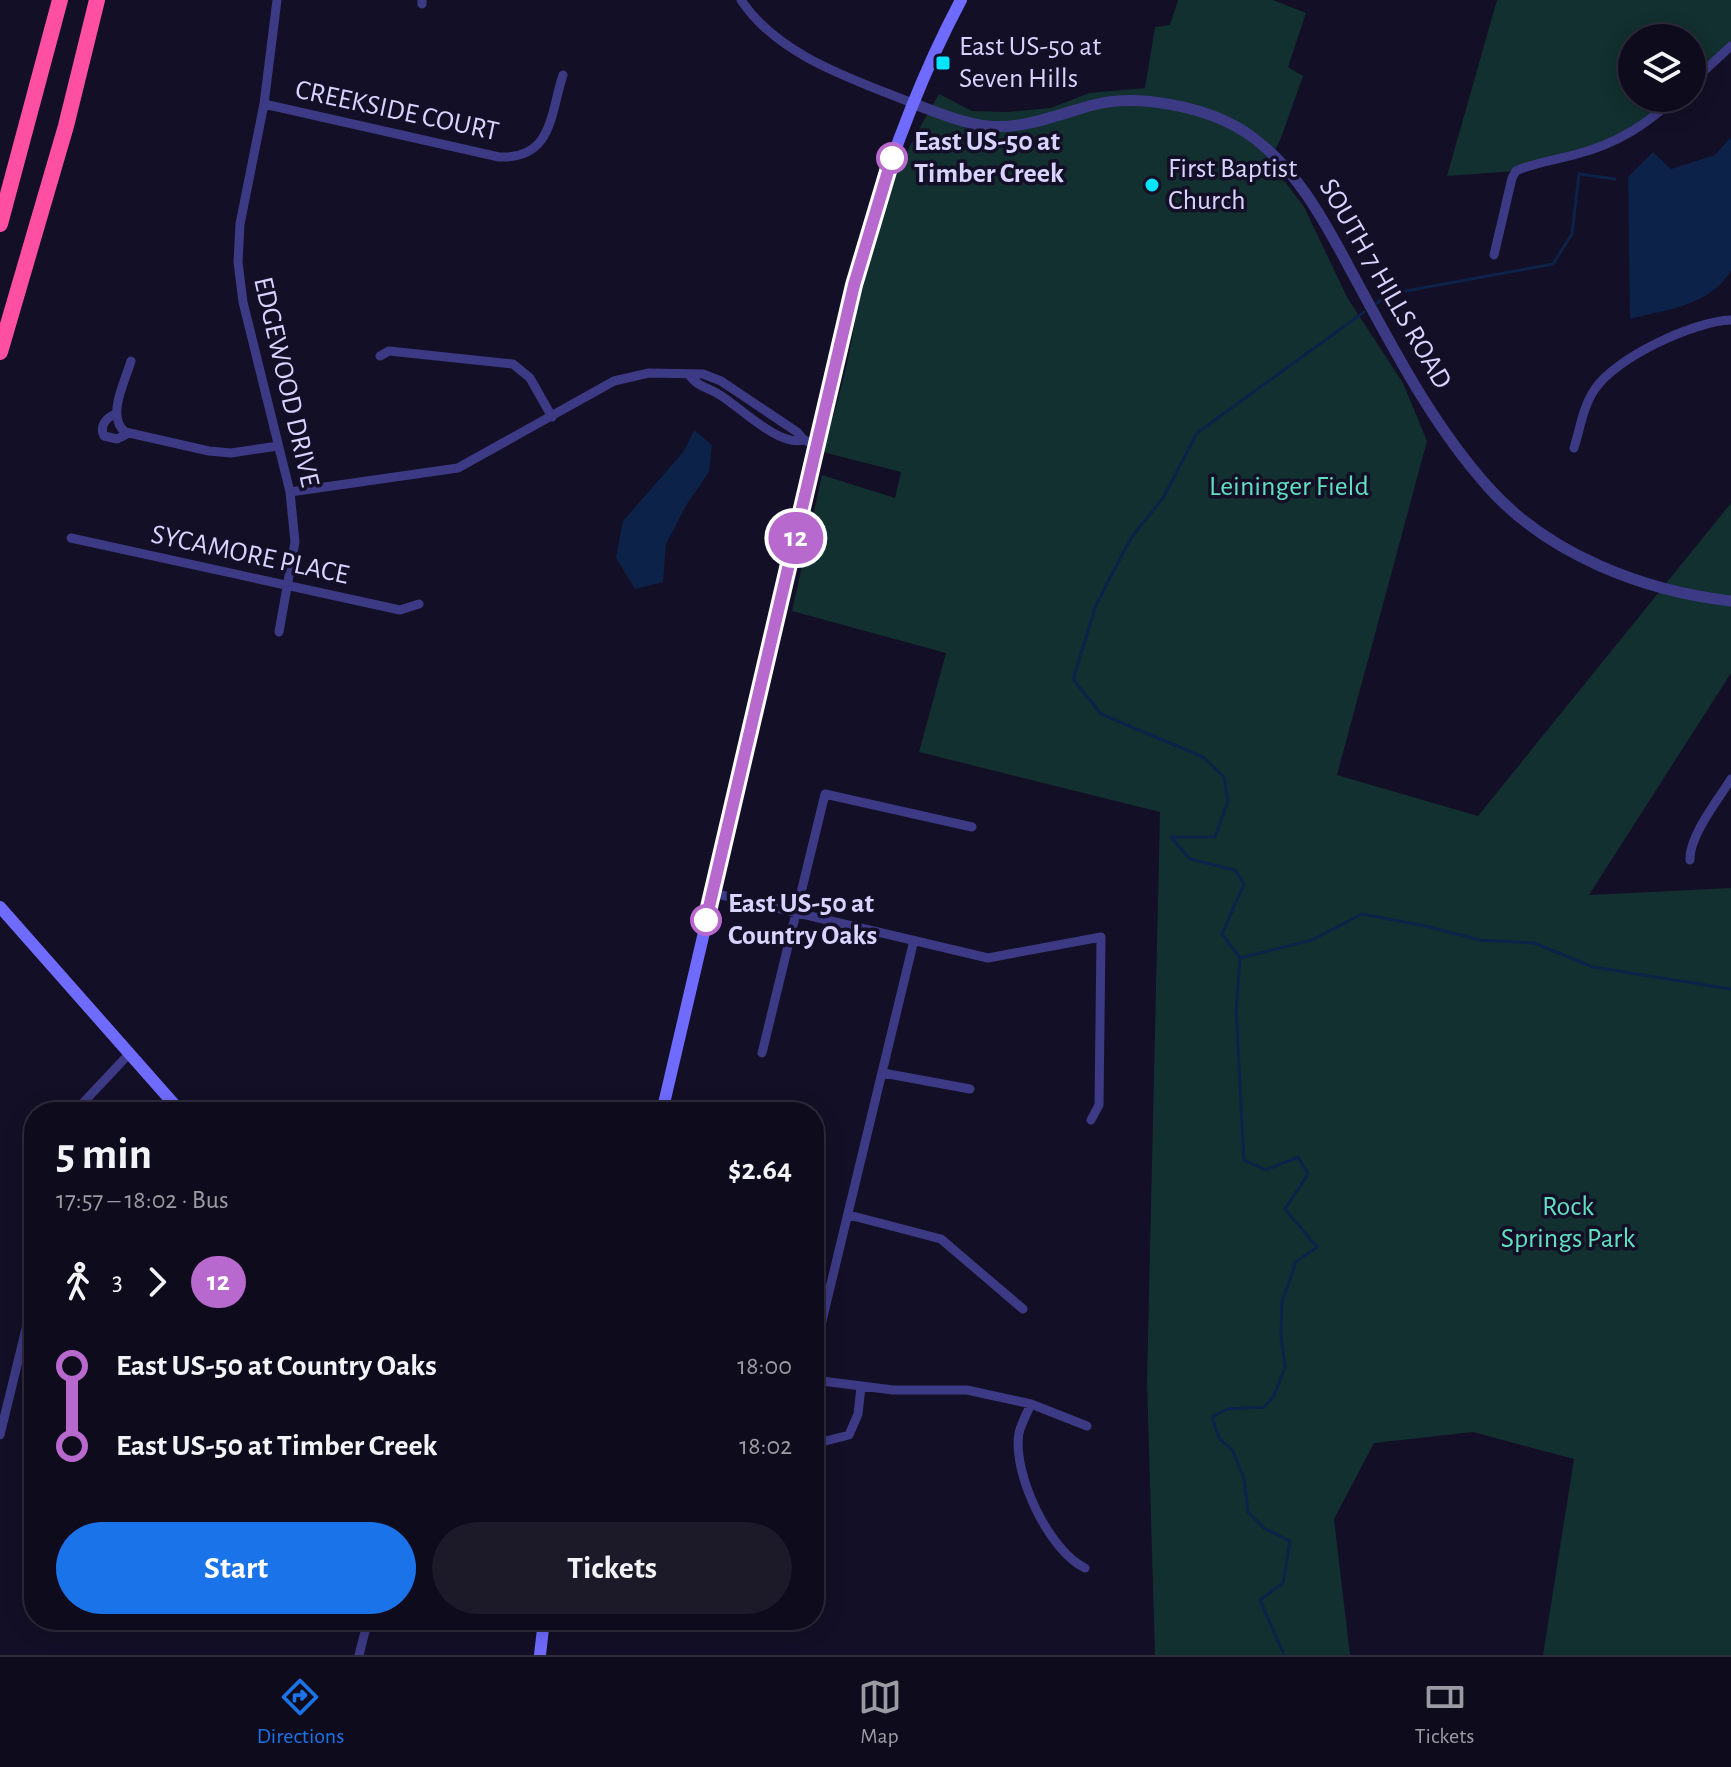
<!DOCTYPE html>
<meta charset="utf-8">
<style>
body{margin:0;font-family:"Alegreya Sans",sans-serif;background:#1c1929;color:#f1f3f6;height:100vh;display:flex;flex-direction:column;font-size:30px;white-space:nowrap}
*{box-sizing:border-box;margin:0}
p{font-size:26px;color:#9b9ba3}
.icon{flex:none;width:44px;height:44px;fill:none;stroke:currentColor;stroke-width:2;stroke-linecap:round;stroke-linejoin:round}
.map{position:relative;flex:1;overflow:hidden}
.drawer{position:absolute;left:24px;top:1102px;width:800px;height:528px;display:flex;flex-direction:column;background:#0e0b1c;border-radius:32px;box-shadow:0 4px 20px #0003,0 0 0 2px #2e2b3b}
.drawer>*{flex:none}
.badge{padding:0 16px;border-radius:26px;font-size:28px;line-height:52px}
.tools{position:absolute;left:1618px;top:24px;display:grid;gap:16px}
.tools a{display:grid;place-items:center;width:88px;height:88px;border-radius:50%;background:#0e0b1c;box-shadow:0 4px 20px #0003,0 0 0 2px #2e2b3b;font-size:40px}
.map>.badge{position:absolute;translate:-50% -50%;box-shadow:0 0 0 4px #fff}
.legs{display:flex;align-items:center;gap:12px;height:88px;padding:0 32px;font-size:26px}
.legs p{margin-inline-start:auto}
.overview{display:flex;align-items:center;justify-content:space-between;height:136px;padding:0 32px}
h1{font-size:44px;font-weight:600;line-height:60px}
.cta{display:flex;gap:16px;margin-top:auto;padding:16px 32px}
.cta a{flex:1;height:92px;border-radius:48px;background:#1a73e8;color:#fff;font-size:32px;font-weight:600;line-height:92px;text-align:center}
.cta a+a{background:#1c1929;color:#f1f3f6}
ul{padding:0 32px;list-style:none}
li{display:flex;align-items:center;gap:28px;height:80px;font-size:30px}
li i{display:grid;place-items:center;width:12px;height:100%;margin:0 10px;background:currentColor}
li i::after{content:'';width:20px;height:20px;margin:-10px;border:6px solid;border-radius:50%;background:#0e0b1c}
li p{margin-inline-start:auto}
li:first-child i{background:linear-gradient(#0000 50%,currentColor 0)}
li:last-child i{background:linear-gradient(currentColor 50%,#0000 0)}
.tab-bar{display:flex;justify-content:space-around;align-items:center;height:112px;border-top:2px solid #2e2b3b;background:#0e0b1c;font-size:22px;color:#9b9ba3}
.tab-bar a{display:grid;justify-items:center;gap:4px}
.tab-bar .active{color:#1a73e8}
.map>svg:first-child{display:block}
.green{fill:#12302f}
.water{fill:#0c2248}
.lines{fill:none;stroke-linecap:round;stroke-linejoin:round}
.stream{stroke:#0c2248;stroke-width:3}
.minor{stroke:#3d3a85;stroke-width:9}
.tertiary{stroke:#3d3a85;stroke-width:11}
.secondary{stroke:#6f6bff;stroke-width:12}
.motorway{stroke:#ff4fa3;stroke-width:16}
.line-1-casing{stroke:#fff;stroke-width:18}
.line-1{stroke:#b869cd;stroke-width:12}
.poi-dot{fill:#00e5ff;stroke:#130f26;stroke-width:3}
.stop-1-dot{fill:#fff;stroke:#b869cd;stroke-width:4}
.labels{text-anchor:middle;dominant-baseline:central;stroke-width:7;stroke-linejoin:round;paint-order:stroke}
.poi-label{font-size:28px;fill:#d9d4ff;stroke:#130f26;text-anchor:start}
.street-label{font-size:28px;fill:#d9d4ff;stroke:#130f26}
.stop-label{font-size:28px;font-weight:bold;fill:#d9d4ff;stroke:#130f26;text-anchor:start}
.park-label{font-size:28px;fill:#5fe0c0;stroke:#130f26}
</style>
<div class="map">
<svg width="1731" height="1655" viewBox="0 0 1731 1655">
<rect width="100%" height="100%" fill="#130f26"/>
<!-- green -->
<path class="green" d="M 1178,0 L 1273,0 L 1306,13 L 1288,67 L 1303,76 L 1281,138 L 1267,166 L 1286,183 L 1304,207 L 1348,299 L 1403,383 L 1427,441 L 1337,775 L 1478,816 L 1731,503 L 1731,673 L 1589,895 L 1731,888 L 1731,1655 L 1543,1655 L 1574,1459 L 1473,1432 L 1374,1443 L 1334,1519 L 1350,1655 L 1155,1655 L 1147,1382 L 1160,812 L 919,752 L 946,653 L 792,611 L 822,475 L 895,498 L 901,472 L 823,452 C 835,411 847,370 854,327 C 857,309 857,291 862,273 C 876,209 906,150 939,94 L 972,111 L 1007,112 L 1051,108 L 1089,93 L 1145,88 L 1155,27 L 1170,25 Z
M 1497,0 L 1731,0 L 1731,46 L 1692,82 L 1692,38 L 1632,38 L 1632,98 L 1675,98 L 1627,135 L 1516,171 L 1447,176 Z"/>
<!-- water -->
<path class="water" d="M 1731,137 L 1731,271 C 1709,306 1668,309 1630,319 L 1628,177 L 1653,152 L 1671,169 L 1715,155 Z
M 694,430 L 712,445 L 709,472 L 687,504 L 666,544 L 663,582 L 635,589 L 616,558 L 623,521 L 684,451 Z"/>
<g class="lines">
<!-- stream -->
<path class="stream" d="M 1377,303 L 1389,294 L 1553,264 L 1572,234 L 1579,174 L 1615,179
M 1240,958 L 1222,934 L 1244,884 L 1235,870 L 1190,859 L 1171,837 L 1215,837 L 1228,801 L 1224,777 L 1203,757 L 1101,714 L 1073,679 L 1096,605 L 1131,538 L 1163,498 L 1197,433 L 1364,312
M 1240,958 L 1236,1011 L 1244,1160 L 1266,1170 L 1298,1157 L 1308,1174 L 1285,1209 L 1317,1247 L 1296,1262 L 1282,1302 L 1281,1336 L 1285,1367 L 1274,1396 L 1264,1407 L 1227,1409 L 1212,1417 L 1219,1438 L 1233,1451 L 1244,1479 L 1248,1512 L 1264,1528 L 1290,1541 L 1283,1583 L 1260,1600 L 1284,1655
M 1240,958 L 1312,940 L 1362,914 L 1425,926 L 1480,940 L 1534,943 L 1593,967 L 1731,989"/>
<!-- minor -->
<path class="minor" d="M 277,0 L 264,104 L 240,224 L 238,262 L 243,302 L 290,492 L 295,542 L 279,632
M 422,0 L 422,4
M 741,0 C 778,56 853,79 912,103
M 1692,82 L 1731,46
M 264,104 L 499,157 C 553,159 550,114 563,75
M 1494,255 L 1512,178 L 1516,171 C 1535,162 1557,160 1577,154 C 1616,144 1646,125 1675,98
M 380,356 L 389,351 L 513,364 L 530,378 L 552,417
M 131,361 C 125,382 106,416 125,432 L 209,451 L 231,453 L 278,446
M 688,374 C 699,388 706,386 720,395 C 741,408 779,447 804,440
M 115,414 C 106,418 99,426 104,436 L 117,439 L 129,433
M 1574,448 C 1580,429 1583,406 1595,389 C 1615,358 1694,321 1731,320
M 290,492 L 458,468 L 614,381 L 649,373 L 703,374 L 721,381 L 797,432 L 804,440 L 817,445
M 71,538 L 400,610 L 419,604
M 1690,860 C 1689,836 1718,800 1731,779
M 713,893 L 988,958 L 1101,937 L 1099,1105 L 1091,1120
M 762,1053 L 825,794 L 972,827
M 883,1073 L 970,1089
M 79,1112 L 80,1106 L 129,1054
M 849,1215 L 941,1239 L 1023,1309
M 814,1354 L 914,940
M 814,1380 L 893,1390 L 967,1390 L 1031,1404 L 1087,1426
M 1031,1404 C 1027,1413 1021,1424 1019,1433 C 1012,1473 1049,1551 1085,1568
M 0,1435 L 34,1296
M 814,1444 L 849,1435 L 858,1414 L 861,1387
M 814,1532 L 818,1538
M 359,1655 L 368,1620"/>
<!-- tertiary -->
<path class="tertiary" d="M 912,103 C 936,112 962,123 987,126 C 1023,130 1059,114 1093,105 C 1137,93 1207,107 1245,132 C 1297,166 1327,226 1356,280 C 1395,352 1434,427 1489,488 C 1549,555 1644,591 1731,601"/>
<!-- secondary -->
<path class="secondary" d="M 0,907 L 181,1112
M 662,1112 L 867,235 C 892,153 921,75 961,0
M 540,1655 L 544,1620"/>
<!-- motorway -->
<path class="motorway" d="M 0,224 L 60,0
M 0,352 L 66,126 L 97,0"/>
</g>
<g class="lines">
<!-- line-1 casing -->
<g class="line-1-casing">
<path id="line-1" d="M 706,920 L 854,285 L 892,158"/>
</g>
<!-- line-1 -->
<use href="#line-1" class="line-1"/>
</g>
<!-- markers -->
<g class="poi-dot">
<rect x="935" y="55" width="16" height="16" rx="4"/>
<circle cx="1152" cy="185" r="8"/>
</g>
<g class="stop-1-dot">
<circle cx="892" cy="158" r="14"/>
<circle cx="706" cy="920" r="14"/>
</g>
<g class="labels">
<!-- poi labels -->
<g class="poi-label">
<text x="959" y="47">East US-50 at<tspan x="959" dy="32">Seven Hills</tspan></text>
<text x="1168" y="169">First Baptist<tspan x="1168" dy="32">Church</tspan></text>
</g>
<!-- street labels -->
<g class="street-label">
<text transform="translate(397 111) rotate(12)">CREEKSIDE COURT</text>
<text transform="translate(1385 284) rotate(60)">SOUTH 7 HILLS ROAD</text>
<text transform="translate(286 382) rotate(77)">EDGEWOOD DRIVE</text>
<text transform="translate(250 555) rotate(12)">SYCAMORE PLACE</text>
</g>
<!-- stop labels -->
<g class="stop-label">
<text x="914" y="142">East US-50 at<tspan x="914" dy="32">Timber Creek</tspan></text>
<text x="728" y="904">East US-50 at<tspan x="728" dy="32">Country Oaks</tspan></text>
</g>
<!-- park labels -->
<g class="park-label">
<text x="1289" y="487">Leininger Field</text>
<text x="1568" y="1207">Rock<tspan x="1568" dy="32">Springs Park</tspan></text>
</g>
</g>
</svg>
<div class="tools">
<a><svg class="icon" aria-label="layers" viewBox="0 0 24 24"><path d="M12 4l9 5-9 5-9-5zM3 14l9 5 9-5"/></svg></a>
</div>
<b class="badge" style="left:796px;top:538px;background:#b869cd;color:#fff">12</b>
<section class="drawer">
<div class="overview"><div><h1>5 min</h1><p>17:57 – 18:02 · Bus</p></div><b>$2.64</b></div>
<div class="legs"><svg class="icon" aria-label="walk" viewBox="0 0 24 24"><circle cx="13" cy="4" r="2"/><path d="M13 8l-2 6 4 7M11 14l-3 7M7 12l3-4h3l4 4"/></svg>3<svg class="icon" aria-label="forward" viewBox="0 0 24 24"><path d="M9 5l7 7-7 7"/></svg><b class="badge" style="background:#b869cd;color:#fff">12</b></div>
<ul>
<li><i style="color:#b869cd"></i><b>East US-50 at Country Oaks</b><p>18:00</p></li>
<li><i style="color:#b869cd"></i><b>East US-50 at Timber Creek</b><p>18:02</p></li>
</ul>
<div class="cta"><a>Start</a><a>Tickets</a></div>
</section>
</div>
<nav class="tab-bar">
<a class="active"><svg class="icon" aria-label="directions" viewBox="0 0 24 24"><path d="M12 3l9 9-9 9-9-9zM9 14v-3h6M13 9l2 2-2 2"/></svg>Directions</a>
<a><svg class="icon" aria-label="map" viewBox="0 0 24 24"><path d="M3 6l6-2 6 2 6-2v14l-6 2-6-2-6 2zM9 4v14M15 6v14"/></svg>Map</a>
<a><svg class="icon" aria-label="tickets" viewBox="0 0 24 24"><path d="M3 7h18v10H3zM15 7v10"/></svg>Tickets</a>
</nav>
